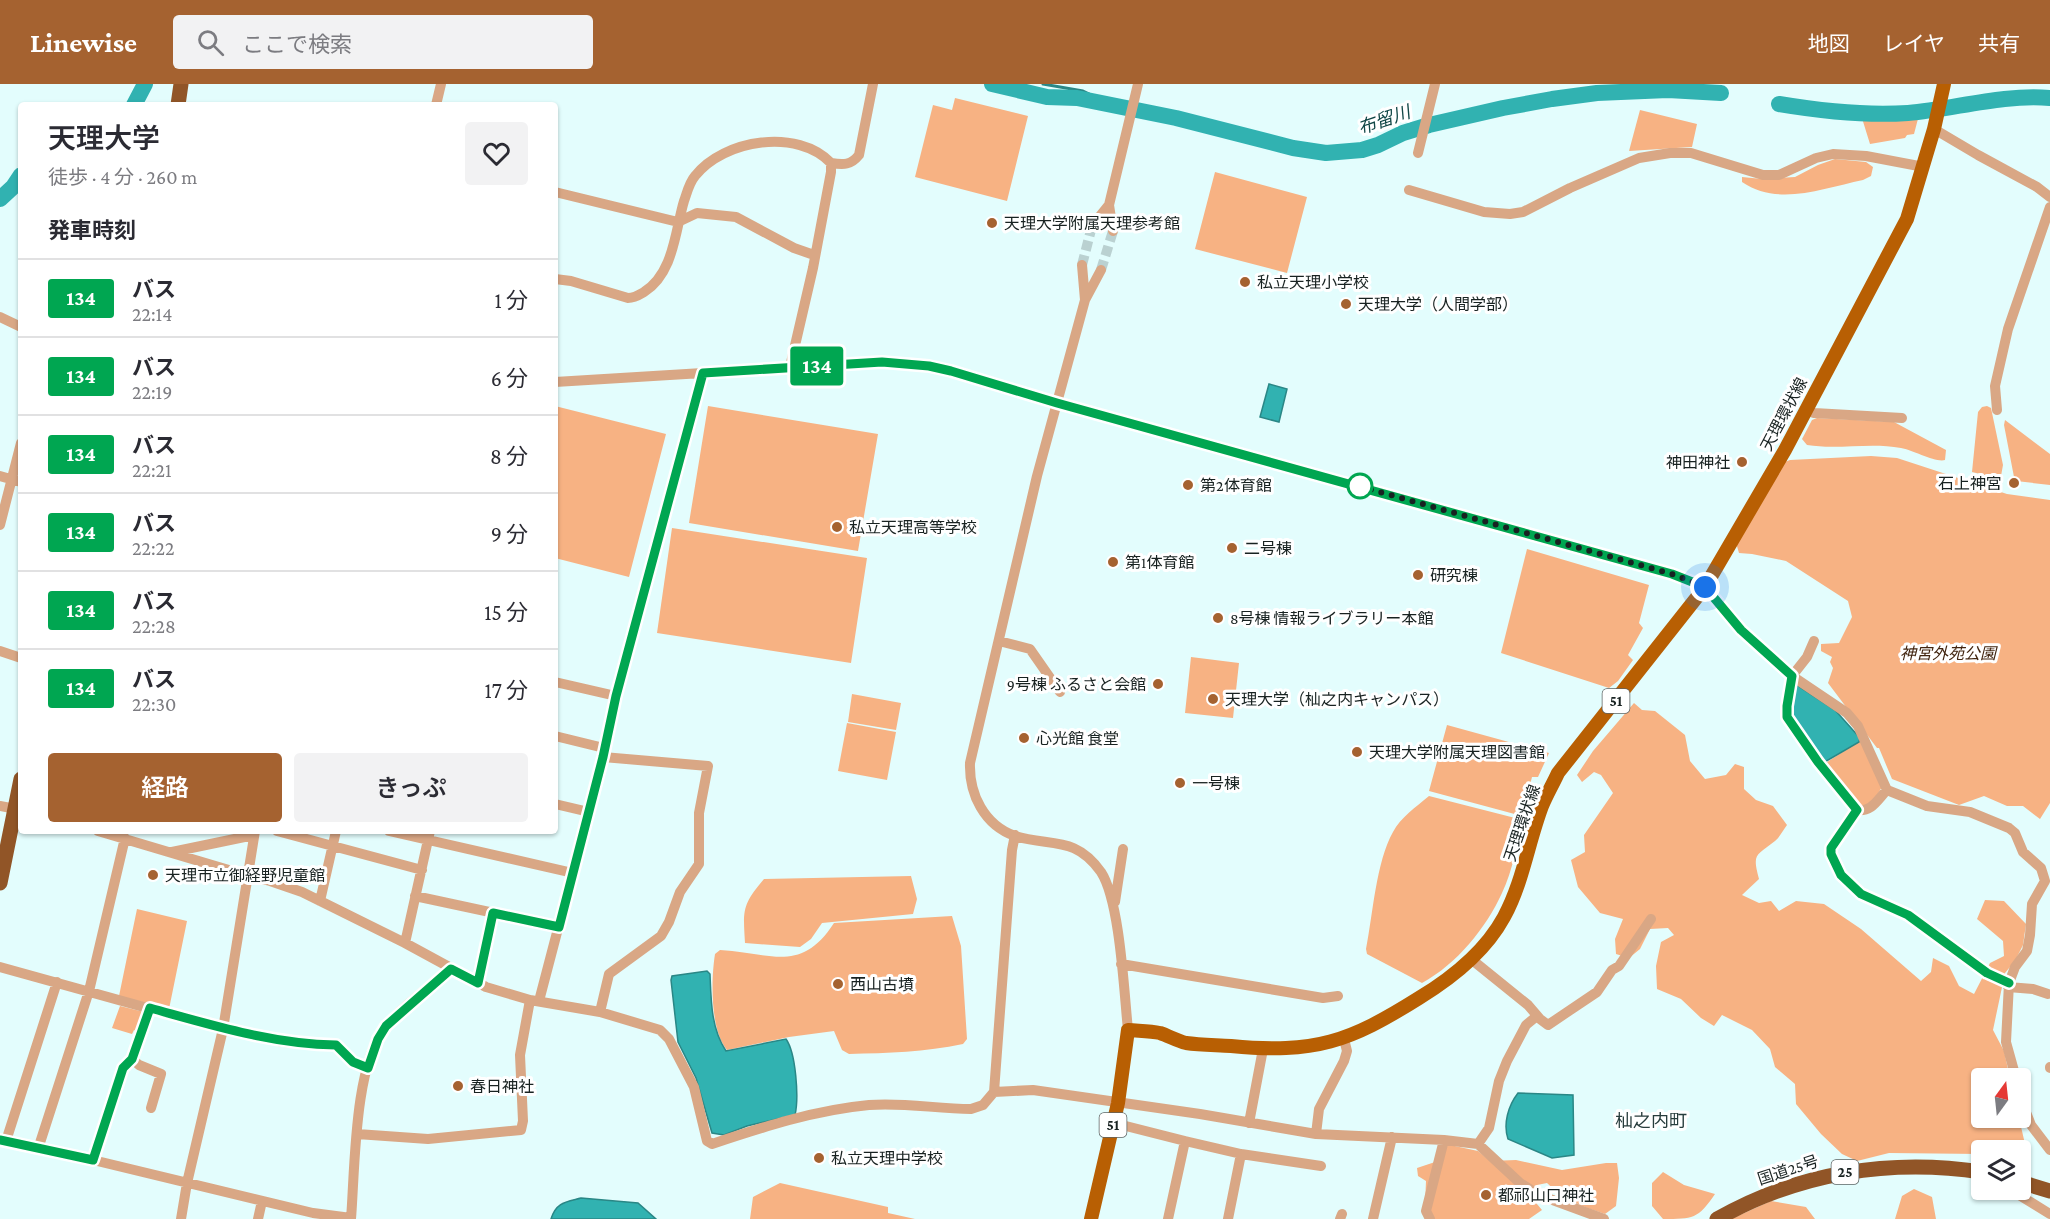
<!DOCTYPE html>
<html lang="ja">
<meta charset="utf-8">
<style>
body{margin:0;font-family:"Crimson Pro","Noto Sans JP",serif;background:#f2f2f3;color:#2b2b33;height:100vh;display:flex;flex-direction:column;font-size:22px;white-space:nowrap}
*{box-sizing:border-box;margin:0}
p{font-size:20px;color:#7c7c81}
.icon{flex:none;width:33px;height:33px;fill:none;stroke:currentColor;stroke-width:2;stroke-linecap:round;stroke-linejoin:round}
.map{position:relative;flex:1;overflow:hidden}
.drawer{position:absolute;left:18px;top:18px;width:540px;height:732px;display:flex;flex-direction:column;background:#fff;border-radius:6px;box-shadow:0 2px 4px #0004}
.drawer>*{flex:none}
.badge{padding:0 12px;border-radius:4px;font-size:21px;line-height:39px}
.needle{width:39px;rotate:15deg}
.buttons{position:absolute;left:1971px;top:984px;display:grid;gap:12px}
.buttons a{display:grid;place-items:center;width:60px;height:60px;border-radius:6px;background:#fff;box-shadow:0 2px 4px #0004;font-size:30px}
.you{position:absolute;width:30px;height:30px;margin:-15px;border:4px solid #fff;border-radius:50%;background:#1a73e8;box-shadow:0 0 0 9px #1a73e833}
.map>.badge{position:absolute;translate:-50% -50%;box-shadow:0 0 0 3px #fff}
h2{padding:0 30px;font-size:22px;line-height:54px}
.round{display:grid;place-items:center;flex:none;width:63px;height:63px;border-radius:6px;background:#f2f2f3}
.overview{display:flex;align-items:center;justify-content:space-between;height:102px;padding:0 30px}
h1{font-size:28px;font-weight:600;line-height:45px}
.cta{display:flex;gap:12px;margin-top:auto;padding:12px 30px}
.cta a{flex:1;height:69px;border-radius:6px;background:#a56230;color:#fff;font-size:24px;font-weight:600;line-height:69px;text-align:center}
.cta a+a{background:#f2f2f3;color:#2b2b33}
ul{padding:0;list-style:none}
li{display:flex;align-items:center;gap:18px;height:78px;padding:0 30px;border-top:2px solid #e1e1e2}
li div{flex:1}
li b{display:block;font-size:22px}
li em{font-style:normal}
li .badge{min-width:66px;font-weight:700;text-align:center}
header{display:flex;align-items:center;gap:36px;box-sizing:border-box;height:84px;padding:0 30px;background:#a56230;color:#fff}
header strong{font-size:28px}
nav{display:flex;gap:33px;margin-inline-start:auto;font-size:21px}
.search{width:420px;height:54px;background:#f2f2f3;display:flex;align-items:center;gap:15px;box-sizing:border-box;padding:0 21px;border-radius:6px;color:#7c7c81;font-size:22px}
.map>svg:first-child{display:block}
.green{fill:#f7b283}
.water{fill:#31b2b1;stroke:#2a8786;stroke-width:1.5}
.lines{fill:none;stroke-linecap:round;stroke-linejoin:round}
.stream{stroke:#2a8786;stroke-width:3}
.river{stroke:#31b2b1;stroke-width:16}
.minor-tunnel{stroke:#bad1d1;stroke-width:10;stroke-dasharray:10 5;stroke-linecap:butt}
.minor{stroke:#d9a785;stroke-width:10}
.major{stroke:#b85f03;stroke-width:14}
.highway{stroke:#915527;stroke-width:15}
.line-casing{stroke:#fff;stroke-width:14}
.line{stroke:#00a651;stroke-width:9}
.walk{stroke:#182221;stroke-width:6;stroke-dasharray:0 10.8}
.poi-dot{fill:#a56230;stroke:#fff;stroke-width:2}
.stop-dot{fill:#fff;stroke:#00a651;stroke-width:3}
.labels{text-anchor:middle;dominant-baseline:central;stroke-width:6;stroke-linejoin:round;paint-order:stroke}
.shield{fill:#fff;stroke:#5d6464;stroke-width:1.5}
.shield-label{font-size:15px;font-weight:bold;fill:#182221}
.poi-label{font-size:16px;fill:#182221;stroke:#fff;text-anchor:start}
.street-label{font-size:16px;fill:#182221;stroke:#fff}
.park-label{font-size:16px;font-style:italic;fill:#41240f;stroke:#fff}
.water-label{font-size:18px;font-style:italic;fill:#114747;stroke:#fff}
.neighbourhood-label{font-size:18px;fill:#283d3d;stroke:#fff}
</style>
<header>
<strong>Linewise</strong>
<div class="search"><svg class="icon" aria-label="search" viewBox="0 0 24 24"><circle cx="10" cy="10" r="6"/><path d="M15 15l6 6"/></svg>ここで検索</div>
<nav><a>地図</a><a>レイヤ</a><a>共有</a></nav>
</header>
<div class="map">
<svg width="2050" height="1135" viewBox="0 0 2050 1135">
<rect width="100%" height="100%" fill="#e3fdfd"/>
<!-- green -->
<path class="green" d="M 955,14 L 1028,32 L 1007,117 L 915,93 L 933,21 L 952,26 Z
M 1640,26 L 1697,40 L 1692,63 L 1629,67 Z
M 1861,31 L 1919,31 L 1914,50 L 1907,51 L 1905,54 L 1870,60 Z
M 1835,75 L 1866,78 L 1873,83 L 1871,92 L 1863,96 C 1824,104 1778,123 1742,98 L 1742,93 L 1762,95 L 1795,93 L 1818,81 Z
M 1215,88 L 1307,113 L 1287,189 L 1195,165 Z
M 555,322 L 666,350 L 629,493 L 555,474 Z
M 708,322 L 878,350 L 858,467 L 689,439 Z
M 1987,322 L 1991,324 L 2003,381 L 2001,392 L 1997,394 L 1972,388 L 1978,328 L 1982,323 Z
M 1817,334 L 1894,338 L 1946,366 L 1945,376 C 1936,379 1913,366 1901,364 C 1870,358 1838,366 1807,361 L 1802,355 L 1812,336 Z
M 2005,336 L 2050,370 L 2050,401 L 2016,397 L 2014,393 L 2004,341 Z
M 1871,372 L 1897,374 L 2007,410 L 2050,416 L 2050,719 L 2040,735 L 2023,722 L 2007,722 L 1984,712 L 1959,721 L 1892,695 L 1879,664 L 1877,664 L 1828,599 L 1833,584 L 1830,578 L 1832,573 L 1821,567 L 1821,560 L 1839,559 L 1852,533 L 1848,517 L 1786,477 L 1752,470 L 1739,469 L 1736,459 L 1782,379 L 1790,376 Z
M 672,444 L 867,474 L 851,579 L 657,549 Z
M 1527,465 L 1649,501 L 1639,539 L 1643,544 L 1628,571 L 1633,576 L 1618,597 L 1609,604 L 1501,569 Z
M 1191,573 L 1239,579 L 1233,634 L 1185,629 Z
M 852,610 L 901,619 L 896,646 L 848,638 Z
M 1634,619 L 1642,626 L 1655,627 L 1685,651 L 1690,677 L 1705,695 L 1726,691 L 1735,680 L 1744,683 L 1744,705 L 1756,716 L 1773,722 L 1787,741 C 1783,746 1780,753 1775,757 C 1756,772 1752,769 1759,795 L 1742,811 L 1759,819 L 1771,817 L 1779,827 L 1796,817 L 1824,820 L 1861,845 L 1921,897 L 1931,888 L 1933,874 L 1949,882 L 1959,902 L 1974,910 L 1990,879 L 2004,872 L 2003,857 L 1977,835 L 1985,816 L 2004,817 L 2026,840 L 2023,861 L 2015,877 L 2005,889 L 1993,946 L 2004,967 L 2010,994 L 1982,994 L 1982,1034 L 2019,1034 L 2025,1060 L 2018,1066 L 1982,1066 L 1980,1070 L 1889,1069 L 1857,1077 L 1842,1070 L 1821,1050 L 1796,1020 L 1795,1000 L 1775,983 L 1770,965 L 1752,946 L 1722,931 L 1714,942 L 1701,934 L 1681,915 L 1657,905 L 1656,882 L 1661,858 L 1674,851 L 1668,844 L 1650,845 L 1640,865 L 1629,874 L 1616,870 L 1615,855 L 1623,835 L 1600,829 L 1578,803 L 1571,776 L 1585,768 L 1584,751 L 1613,709 L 1601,691 L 1594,688 L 1582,698 L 1577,691 L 1593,667 Z
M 847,639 L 896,648 L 887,696 L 838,687 Z
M 1447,641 L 1549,669 L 1538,693 L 1532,693 L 1522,732 L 1429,707 Z
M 1861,656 L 1882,703 L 1869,724 L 1862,724 L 1824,680 Z
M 1429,712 L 1523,736 C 1517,760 1513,786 1502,809 C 1486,844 1457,880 1422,899 L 1367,870 L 1366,865 C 1373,830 1376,778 1393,748 C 1401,733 1416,723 1429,712 Z
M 911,792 L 917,815 L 913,830 L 822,839 L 811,855 L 800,863 L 745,859 C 743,826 742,821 764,795 Z
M 137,825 L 187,837 L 169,925 L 119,912 Z
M 952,832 L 961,862 L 967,955 L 963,960 C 925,968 888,969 849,970 L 842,966 L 834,947 L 789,953 L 727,966 C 710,946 711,895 715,870 L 720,866 C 771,869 801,890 834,839 Z
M 120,922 L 144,928 L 138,948 L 134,946 L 132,950 L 112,944 Z
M 1450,1061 L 1478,1067 L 1490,1077 L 1516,1076 L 1562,1086 L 1606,1079 L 1617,1079 L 1619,1094 L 1616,1122 L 1605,1130 C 1583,1123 1564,1116 1547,1099 L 1537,1101 L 1532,1114 L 1542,1126 L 1529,1135 L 1431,1135 L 1425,1121 L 1426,1097 L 1418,1092 L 1417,1084 L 1435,1078 L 1438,1066 Z
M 1663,1088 L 1684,1101 L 1715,1110 C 1698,1135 1693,1135 1663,1135 L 1652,1122 L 1652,1099 Z
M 780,1099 L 888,1123 L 888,1129 L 915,1135 L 750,1135 L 753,1113 Z
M 1914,1105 L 1932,1113 L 1936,1135 L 1895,1135 L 1902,1112 Z
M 1771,1117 L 1806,1123 L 1815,1135 L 1731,1135 Z"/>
<!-- water -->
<path class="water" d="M 1269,300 L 1287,305 L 1279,338 L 1260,333 Z
M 1794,599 L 1835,626 L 1860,654 L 1859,658 L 1823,679 L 1793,636 L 1790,623 Z
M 707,887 L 710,890 C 711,916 711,945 726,967 L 786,955 C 796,969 799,1014 795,1031 L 747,1042 L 724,1051 L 712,1049 L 696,994 L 678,958 L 671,896 L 672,892 Z
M 1518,1009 L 1573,1011 L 1574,1071 L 1552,1074 L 1508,1055 C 1503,1040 1508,1022 1518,1009 Z
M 581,1114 L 638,1119 L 656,1135 L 551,1135 C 556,1118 566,1118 581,1114 Z"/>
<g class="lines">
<!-- stream -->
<path class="stream" d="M 1043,0 L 1083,7 L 1114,22"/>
<!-- river -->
<path class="river" d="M 992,0 L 1047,13 L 1077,14 L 1176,34 L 1293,64 L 1326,69 L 1362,66 L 1378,61 L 1403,49 L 1429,41 L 1503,24 L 1552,15 L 1597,9 L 1668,6 L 1721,9
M 1779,20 C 1821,27 1865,32 1908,29 C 1955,25 2002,10 2050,14
M 134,21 L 145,0
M 0,115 L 13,103 L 21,91"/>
<!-- minor-tunnel -->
<path class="minor-tunnel" d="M 1082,181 L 1092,142
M 1101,186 L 1113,147"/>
<!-- minor -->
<path class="minor" d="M 436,21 L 441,0
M 1934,45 L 1978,71 L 2037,103 L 2050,113
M 1418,69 L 1435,0
M 831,79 C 844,81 851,81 859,71 L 873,0
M 1409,106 L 1484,128 L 1510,130 L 1523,128 L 1570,104 L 1639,74 L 1670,69 L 1691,69 L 1763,91 L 1779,91 L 1816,74 L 1833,70 L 1866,72 L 1924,83
M 555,108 L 678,138 L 697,129 L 736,133 L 794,164 L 814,171
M 1092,142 L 1109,121
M 1113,147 L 1109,121 L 1138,0
M 1082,181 L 1085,216
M 1101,186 L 1085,216 L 1037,392 L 970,679 C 969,710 984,741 1015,752 C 1050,763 1075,751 1101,788 C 1120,817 1124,908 1128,946
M 555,195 L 571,197 L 628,214 C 635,214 639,211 644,208 C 674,189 675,147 684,117 C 687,109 689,99 695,92 C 724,55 798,44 831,79 L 831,88 L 813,184 L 790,283
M 0,233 L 21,243
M 555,298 L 882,278 L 906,279 L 951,287 L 1057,319 L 1672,490 L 1705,503 L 1741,546 L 1792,592 L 1847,629 L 1858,642 L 1887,706 L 1927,722 L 1970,728 L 2009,744 L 2015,749 L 2023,768 L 2041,784 L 2045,797 L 2032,820 L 2030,851 L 2027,867 L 2015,883 L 2009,899 L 2006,958 L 2016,994
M 1805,326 L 1814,329 L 1902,334
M 1997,326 L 1995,302 L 2008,245 L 2050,123
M 0,392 L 21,398
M 0,441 L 21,359
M 999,557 L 1030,565 L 1060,608
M 1814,557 L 1807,573 L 1792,592 L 1787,622 L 1787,633 L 1818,678 L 1857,726 L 1831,764 L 1831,770 L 1841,791 L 1861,810 L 1907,831 L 1987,889 L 2009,899
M 0,567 L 21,574
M 555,598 L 616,612
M 555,652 L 604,664
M 555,720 L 589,728
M 0,722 L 21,726
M 1857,726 C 1872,728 1877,716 1887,706
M 98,747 L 249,792 L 270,797 L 302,808 L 405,859 L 486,903 L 530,916 L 600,928 L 660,946 L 669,955 L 694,1003 L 707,1057 L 712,1060 C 763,1043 815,1026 869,1021 C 903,1018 937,1025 971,1025 L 983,1021 L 994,1008 L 1012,766 L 1015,751
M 277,747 L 422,786
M 389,747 L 573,789
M 172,768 L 254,751
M 415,812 L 559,843
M 320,817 L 336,747
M 1115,818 L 1123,765
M 405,859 L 430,747
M 1471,875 L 1528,921 L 1540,935 L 1548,941 L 1597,908 L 1612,886 L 1619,882 L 1651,835
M 1121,880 L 1323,914 L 1338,912
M 0,883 L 223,945 L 283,958 L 336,961 L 353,978 L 367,984
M 478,899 L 493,829
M 2008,903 L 2033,905 L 2048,910
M 539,917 L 603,673 L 616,612 L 703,289
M 600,928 L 609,890 L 661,852 L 669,838 L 680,808 L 699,780 L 699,729 L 708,682 L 603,673
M 132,975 L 139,981 L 161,990 L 151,1024
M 2050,983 L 2050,984
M 994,1008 L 1033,1006 L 1200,1030 L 1316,1050 L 1444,1056 L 1478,1060 L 1520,1099 L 1539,1111 L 1604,1135
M 2020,1013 L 2031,1041 L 2050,1066
M 1114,1039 L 1185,1057 L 1168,1135
M 1249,1039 L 1263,965
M 357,1050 L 428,1055 L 521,1046 L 523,1037 L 520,971 L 530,916
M 1316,1050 L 1319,1025 L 1344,977 L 1347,967 L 1344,955
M 0,1056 L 93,1076 L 313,1129 L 351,1134
M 6,1057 L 57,898
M 1185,1057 L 1241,1070 L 1321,1082
M 1478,1060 L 1489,1044 L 1499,997 L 1507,977 L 1526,941 L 1537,932
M 38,1065 L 89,907 L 125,754
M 93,1076 L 123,984 L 132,975 L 150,924
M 2011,1106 L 2050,1130
M 181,1135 L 187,1099 L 223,945 L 255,747
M 258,1135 L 262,1117
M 351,1135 C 355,1085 354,982 385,943 C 400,924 432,901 451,885
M 1228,1135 L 1241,1070
M 1340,1135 L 1342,1130
M 1373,1135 L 1392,1053
M 1430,1135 L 1426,1127 L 1444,1056"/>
<!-- major -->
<path class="major" d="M 1091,1135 L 1118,1019 L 1128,946 C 1139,947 1150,947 1160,949 C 1169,952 1177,957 1186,959 C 1200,961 1216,961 1231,962 C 1315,970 1349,958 1419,914 C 1452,894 1485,868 1504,833 C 1523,798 1528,759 1542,722 C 1547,710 1553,700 1558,689 L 1705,503 L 1785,366 L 1907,135 L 1934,45 L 1944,0"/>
<!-- highway -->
<path class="highway" d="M 178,21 L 181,0
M 0,799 L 21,695
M 2020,1098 L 2050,1107
M 1717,1135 C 1798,1089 1889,1074 1982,1088"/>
</g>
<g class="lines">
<!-- line casing -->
<g class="line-casing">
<path id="line" d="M 0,1056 L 93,1076 L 123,984 L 132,975 L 150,924 C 212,941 272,960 336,961 L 353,978 L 368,984 L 378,955 L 386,942 L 451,885 L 478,899 L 493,829 L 559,843 L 603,673 L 616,612 L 703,289 L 882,278 L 929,282 L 951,287 L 1057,319 L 1672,490 L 1705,503 L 1741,546 L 1792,592 L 1787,622 L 1787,633 L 1818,678 L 1857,726 L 1831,764 L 1831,770 L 1841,791 L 1861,810 L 1908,831 L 1987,889 L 2009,899"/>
</g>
<!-- line -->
<use href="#line" class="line"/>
<!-- walk -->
<path class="walk" d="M 1360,402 L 1355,401 L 1672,490 L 1705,503"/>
</g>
<!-- markers -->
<g class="poi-dot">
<circle cx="992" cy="139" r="6"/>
<circle cx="1245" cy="198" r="6"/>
<circle cx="1346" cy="220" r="6"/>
<circle cx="1742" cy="378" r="6"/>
<circle cx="2014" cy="399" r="6"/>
<circle cx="1188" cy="401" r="6"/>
<circle cx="837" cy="443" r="6"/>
<circle cx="1232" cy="464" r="6"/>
<circle cx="1113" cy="478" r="6"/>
<circle cx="1418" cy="491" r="6"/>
<circle cx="1218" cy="534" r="6"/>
<circle cx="1158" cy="600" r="6"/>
<circle cx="1213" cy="615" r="6"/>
<circle cx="1024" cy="654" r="6"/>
<circle cx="1357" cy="668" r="6"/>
<circle cx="1180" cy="699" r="6"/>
<circle cx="153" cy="791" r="6"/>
<circle cx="838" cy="900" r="6"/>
<circle cx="458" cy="1002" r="6"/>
<circle cx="819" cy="1074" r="6"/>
<circle cx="1486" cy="1111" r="6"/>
</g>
<circle class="stop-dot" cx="1360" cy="402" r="12"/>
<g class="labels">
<!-- shield labels -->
<g class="shield">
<rect x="1602.5" y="605" width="27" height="24" rx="4.5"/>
<rect x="1099.5" y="1029" width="27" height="24" rx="4.5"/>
<rect x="1831.5" y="1076" width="27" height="24" rx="4.5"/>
</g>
<g class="shield-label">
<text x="1616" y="617">51</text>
<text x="1113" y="1041">51</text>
<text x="1845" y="1088">25</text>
</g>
<!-- poi labels -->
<g class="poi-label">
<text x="1004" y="139">天理大学附属天理参考館</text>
<text x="1257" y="198">私立天理小学校</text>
<text x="1358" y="220">天理大学（人間学部）</text>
<text x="1730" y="378" text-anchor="end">神田神社</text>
<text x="2002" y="399" text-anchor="end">石上神宮</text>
<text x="1200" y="401">第2体育館</text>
<text x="849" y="443">私立天理高等学校</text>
<text x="1244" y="464">二号棟</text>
<text x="1125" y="478">第1体育館</text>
<text x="1430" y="491">研究棟</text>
<text x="1230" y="534">8号棟 情報ライブラリー本館</text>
<text x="1146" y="600" text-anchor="end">9号棟 ふるさと会館</text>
<text x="1225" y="615">天理大学（杣之内キャンパス）</text>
<text x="1036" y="654">心光館 食堂</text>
<text x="1369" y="668">天理大学附属天理図書館</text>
<text x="1192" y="699">一号棟</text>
<text x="165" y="791">天理市立御経野児童館</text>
<text x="850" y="900">西山古墳</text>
<text x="470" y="1002">春日神社</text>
<text x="831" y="1074">私立天理中学校</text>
<text x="1498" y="1111">都祁山口神社</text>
</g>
<!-- street labels -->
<g class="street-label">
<text transform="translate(1784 330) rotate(-62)">天理環状線</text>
<text transform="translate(1522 739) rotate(-71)">天理環状線</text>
<text transform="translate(1788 1086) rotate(-18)">国道25号</text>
</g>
<!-- park labels -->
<g class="park-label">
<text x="1948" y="569">神宮外苑公園</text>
</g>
<!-- water labels -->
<g class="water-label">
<text transform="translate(1384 36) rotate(-19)">布留川</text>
</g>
<!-- neighbourhood labels -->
<g class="neighbourhood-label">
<text x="1651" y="1037">杣之内町</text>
</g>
</g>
</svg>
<div class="buttons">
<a><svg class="needle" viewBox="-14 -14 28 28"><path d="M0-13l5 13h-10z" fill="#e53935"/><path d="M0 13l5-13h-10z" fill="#7c7c81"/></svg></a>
<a><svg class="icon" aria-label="layers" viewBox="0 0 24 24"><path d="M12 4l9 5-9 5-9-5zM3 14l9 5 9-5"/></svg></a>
</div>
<div class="you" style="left:1705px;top:503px"></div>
<b class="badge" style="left:817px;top:282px;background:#00a651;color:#fff">134</b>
<section class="drawer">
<div class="overview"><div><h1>天理大学</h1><p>徒歩 · 4 分 · 260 m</p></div><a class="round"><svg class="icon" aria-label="heart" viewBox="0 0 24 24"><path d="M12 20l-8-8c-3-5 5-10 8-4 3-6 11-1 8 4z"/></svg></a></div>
<h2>発車時刻</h2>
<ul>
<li><span class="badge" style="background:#00a651;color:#fff">134</span><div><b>バス</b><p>22:14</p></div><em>1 分</em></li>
<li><span class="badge" style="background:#00a651;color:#fff">134</span><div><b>バス</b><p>22:19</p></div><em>6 分</em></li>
<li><span class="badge" style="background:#00a651;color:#fff">134</span><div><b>バス</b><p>22:21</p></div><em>8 分</em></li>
<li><span class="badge" style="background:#00a651;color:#fff">134</span><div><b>バス</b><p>22:22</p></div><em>9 分</em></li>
<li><span class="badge" style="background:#00a651;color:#fff">134</span><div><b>バス</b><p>22:28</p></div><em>15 分</em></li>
<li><span class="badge" style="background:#00a651;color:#fff">134</span><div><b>バス</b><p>22:30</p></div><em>17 分</em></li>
</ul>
<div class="cta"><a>経路</a><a>きっぷ</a></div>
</section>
</div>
